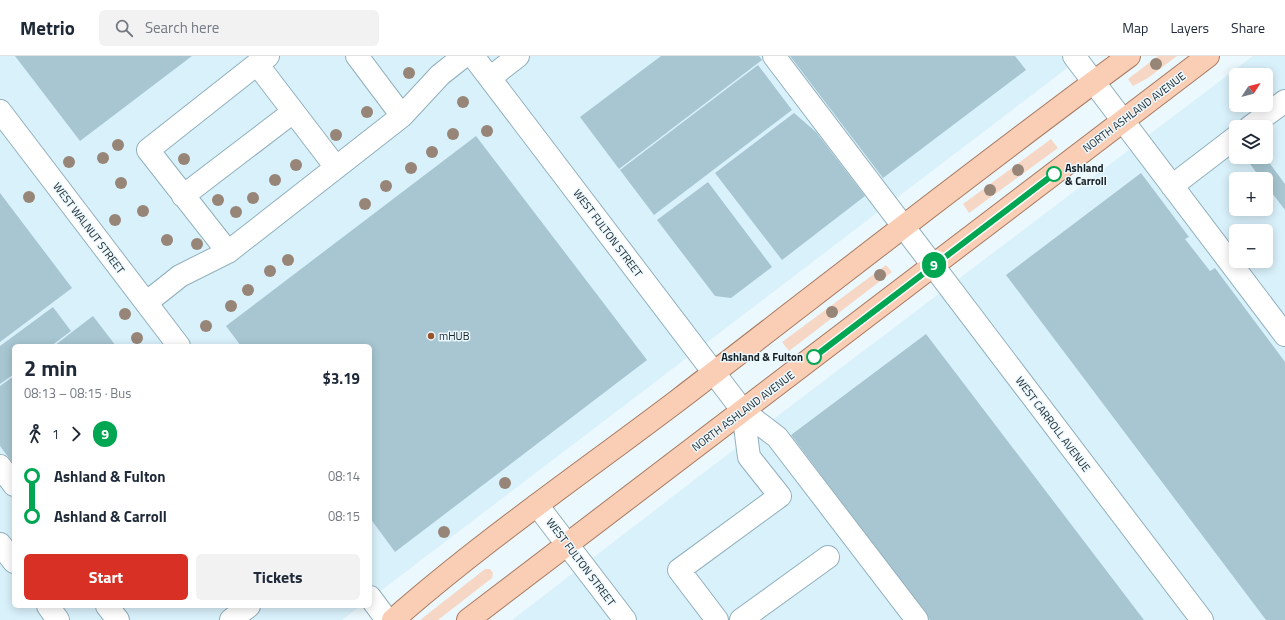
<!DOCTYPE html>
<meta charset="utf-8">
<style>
body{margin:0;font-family:"Titillium Web",sans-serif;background:#f2f2f3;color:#1f2937;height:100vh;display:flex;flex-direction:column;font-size:15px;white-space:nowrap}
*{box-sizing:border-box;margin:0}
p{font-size:13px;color:#747a83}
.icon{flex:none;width:22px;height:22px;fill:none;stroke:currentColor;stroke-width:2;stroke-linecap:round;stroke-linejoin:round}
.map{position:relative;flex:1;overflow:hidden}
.side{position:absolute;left:12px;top:288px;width:360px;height:264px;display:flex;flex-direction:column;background:#fff;border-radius:6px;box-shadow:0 2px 10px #0003}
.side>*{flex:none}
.badge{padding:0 8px;border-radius:13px;font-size:14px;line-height:26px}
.needle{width:26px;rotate:54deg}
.controls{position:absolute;left:1229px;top:12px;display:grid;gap:8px}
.controls a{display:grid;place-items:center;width:44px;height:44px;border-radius:6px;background:#fff;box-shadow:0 2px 10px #0003;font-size:20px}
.map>.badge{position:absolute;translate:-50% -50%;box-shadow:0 0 0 2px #fff}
.legs{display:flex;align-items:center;gap:6px;height:44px;padding:0 12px;font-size:13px}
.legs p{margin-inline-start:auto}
.summary{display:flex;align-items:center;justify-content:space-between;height:68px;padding:0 12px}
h1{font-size:22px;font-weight:700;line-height:30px}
.button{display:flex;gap:8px;margin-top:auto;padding:8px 12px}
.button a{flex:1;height:46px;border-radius:6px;background:#d93025;color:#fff;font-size:16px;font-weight:700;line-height:46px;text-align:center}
.button a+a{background:#f2f2f3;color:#1f2937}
ul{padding:0 12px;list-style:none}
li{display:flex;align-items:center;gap:14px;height:40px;font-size:15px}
li i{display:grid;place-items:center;width:6px;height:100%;margin:0 5px;background:currentColor}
li i::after{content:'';width:10px;height:10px;margin:-5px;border:3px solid;border-radius:50%;background:#fff}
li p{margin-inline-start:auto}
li:first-child i{background:linear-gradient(#0000 50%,currentColor 0)}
li:last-child i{background:linear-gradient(currentColor 50%,#0000 0)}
header{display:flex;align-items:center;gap:24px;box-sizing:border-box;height:56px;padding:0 20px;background:#fff;border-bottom:1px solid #e0e1e3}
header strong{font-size:19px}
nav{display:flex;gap:22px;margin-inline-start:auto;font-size:14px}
.search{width:280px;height:36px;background:#f2f2f3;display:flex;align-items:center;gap:10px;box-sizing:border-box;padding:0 14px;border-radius:6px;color:#747a83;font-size:15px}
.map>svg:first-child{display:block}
.built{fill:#d9f1fb;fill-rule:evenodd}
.green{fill:#f6d7c6}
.building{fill:#a7c6d2}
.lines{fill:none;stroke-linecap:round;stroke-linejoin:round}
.minor-casing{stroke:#91b0bc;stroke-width:24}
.major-casing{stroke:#a87b62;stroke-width:24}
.minor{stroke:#fff;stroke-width:22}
.major{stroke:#facdb5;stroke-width:22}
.tree{fill:#978578}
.line-1-casing{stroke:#fff;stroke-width:9}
.line-1{stroke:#00a651;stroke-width:6}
.stop-1-dot{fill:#fff;stroke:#00a651;stroke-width:2}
.poi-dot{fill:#9a542a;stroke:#ebf8fd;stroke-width:1.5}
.labels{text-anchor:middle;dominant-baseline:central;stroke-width:3;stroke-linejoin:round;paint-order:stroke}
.street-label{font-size:11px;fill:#162126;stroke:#ebf8fd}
.stop-label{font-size:11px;font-weight:bold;fill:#162126;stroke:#ebf8fd;text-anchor:start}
.poi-label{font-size:11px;fill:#162126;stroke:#ebf8fd;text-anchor:start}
</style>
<header>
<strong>Metrio</strong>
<div class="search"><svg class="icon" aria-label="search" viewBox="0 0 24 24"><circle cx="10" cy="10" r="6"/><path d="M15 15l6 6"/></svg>Search here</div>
<nav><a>Map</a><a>Layers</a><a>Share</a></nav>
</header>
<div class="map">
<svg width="1285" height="564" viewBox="0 0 1285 564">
<rect width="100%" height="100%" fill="#ebf8fd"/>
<!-- built -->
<path class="built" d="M 0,0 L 1083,0 L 370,543 L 370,290 L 14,290 L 14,550 L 360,550 L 342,564 L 0,564 Z
M 1253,0 L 1285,0 L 1285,564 L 512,564 L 792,349 ZM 1236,19 L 1266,19 L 1266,49 L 1236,49 ZM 1236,71 L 1266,71 L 1266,101 L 1236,101 ZM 1236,123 L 1266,123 L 1266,153 L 1236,153 ZM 1236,175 L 1266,175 L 1266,205 L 1236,205 Z"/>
<!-- green -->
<path class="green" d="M 1158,0 L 1177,0 L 1148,22 L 1133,30 L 1128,23 Z
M 1051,83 L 1058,92 L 969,157 L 963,148 Z
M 886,209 L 892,216 L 789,295 L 782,286 Z
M 485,513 L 490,513 L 493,517 L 492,522 L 438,564 L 420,564 Z"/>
<!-- building -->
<path class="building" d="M 15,0 L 192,0 L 80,85 Z
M 661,0 L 759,0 L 762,4 L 619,113 L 580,61 Z
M 790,0 L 1015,0 L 1026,14 L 883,122 Z
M 758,9 L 792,54 L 654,159 L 620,114 Z
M 794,57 L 816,76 L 865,140 L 782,204 L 715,117 Z
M 476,80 L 647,304 L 395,496 L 370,462 L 370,290 L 241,290 L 226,270 Z
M 1245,101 L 1265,101 L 1285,128 L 1285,154 L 1266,129 L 1266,123 L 1261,123 Z
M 1141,117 L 1189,181 L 1185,183 L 1210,215 L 1215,212 L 1285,306 L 1285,564 L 1266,564 L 1006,219 Z
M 708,126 L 772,211 L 731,242 L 715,240 L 657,164 Z
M 0,137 L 72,232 L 0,286 Z
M 53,251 L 71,275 L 51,290 L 14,290 L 14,318 L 0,328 L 0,290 Z
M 93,260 L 116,290 L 54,290 L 72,276 Z
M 926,278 L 1144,564 L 930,564 L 791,379 Z
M 14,320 L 14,409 L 0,390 L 0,330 Z"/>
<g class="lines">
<!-- minor casing -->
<g class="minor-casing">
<path id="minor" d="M 268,0 L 257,8 L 335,110
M 357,0 L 402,60
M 473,0 L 743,355 L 777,381 L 917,564
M 774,0 L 1202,564
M 1074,0 L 1285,279
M 490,22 L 518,0
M 0,55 L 179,290
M 1250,71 L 1285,45
M 1172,130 L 1236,81
M 183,140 L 293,56
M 228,196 L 148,94 L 257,8
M 146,247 L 180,220 L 228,196 L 402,60 L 440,19 L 464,0
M 0,410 L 14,429
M 537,449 L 625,564
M 0,488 L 14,506
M 370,541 L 387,564
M 48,550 L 58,564
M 107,550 L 118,564
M 231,564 L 249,550
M 717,564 L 679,514 L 780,440 L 749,401 L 743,355
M 741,564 L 828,501"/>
</g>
<!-- major casing -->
<g class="major-casing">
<path id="major" d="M 393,564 C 483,485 582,417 677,345 C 827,230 977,112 1129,0
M 468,564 L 1208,0"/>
</g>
<!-- minor -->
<use href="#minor" class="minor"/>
<!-- major -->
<use href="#major" class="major"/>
</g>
<!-- trees -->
<g class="tree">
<circle cx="1156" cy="8" r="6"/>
<circle cx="409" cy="17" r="6"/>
<circle cx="463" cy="46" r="6"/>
<circle cx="367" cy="56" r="6"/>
<circle cx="487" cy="75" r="6"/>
<circle cx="453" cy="78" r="6"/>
<circle cx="336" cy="79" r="6"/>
<circle cx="118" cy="89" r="6"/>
<circle cx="432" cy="96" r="6"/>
<circle cx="103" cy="102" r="6"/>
<circle cx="184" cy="103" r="6"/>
<circle cx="69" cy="106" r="6"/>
<circle cx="296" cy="109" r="6"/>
<circle cx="411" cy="112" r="6"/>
<circle cx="1018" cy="114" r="6"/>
<circle cx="275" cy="124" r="6"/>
<circle cx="121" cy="127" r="6"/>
<circle cx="386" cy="130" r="6"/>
<circle cx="990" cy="134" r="6"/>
<circle cx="29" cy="141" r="6"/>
<circle cx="253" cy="142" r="6"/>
<circle cx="218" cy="144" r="6"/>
<circle cx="365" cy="148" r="6"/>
<circle cx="143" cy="155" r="6"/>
<circle cx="236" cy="156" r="6"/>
<circle cx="115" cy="164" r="6"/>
<circle cx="167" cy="184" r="6"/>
<circle cx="197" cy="188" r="6"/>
<circle cx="288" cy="204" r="6"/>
<circle cx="270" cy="215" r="6"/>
<circle cx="880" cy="219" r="6"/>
<circle cx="248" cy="234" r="6"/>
<circle cx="231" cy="250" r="6"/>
<circle cx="832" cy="256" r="6"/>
<circle cx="125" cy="258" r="6"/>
<circle cx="206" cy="270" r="6"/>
<circle cx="137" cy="282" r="6"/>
<circle cx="505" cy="427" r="6"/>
<circle cx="444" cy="476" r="6"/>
</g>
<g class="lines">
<!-- line-1 casing -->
<g class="line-1-casing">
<path id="line-1" d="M 814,301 L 1054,118"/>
</g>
<!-- line-1 -->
<use href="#line-1" class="line-1"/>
</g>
<!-- markers -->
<g class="stop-1-dot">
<circle cx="1054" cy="118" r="7"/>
<circle cx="814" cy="301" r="7"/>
</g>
<circle class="poi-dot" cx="431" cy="280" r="4"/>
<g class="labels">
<!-- street labels -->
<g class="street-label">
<text transform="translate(1134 56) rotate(-37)">NORTH ASHLAND AVENUE</text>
<text transform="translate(89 172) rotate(53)">WEST WALNUT STREET</text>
<text transform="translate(608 177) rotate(53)">WEST FULTON STREET</text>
<text transform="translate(743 355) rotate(-37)">NORTH ASHLAND AVENUE</text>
<text transform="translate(1053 368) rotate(53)">WEST CARROLL AVENUE</text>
<text transform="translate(581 506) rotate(53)">WEST FULTON STREET</text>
</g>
<!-- stop labels -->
<g class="stop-label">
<text x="1065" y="112">Ashland<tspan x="1065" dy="13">&amp; Carroll</tspan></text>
<text x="803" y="301" text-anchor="end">Ashland &amp; Fulton</text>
</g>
<!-- poi labels -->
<g class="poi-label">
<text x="439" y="280">mHUB</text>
</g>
</g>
</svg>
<div class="controls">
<a><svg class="needle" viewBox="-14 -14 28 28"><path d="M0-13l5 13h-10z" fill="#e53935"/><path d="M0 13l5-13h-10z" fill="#747a83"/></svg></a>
<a><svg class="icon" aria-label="layers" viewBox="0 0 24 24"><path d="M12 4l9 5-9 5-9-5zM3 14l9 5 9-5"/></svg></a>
<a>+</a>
<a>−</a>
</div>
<b class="badge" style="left:934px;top:209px;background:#00a651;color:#fff">9</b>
<section class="side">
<div class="summary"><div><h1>2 min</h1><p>08:13 – 08:15 · Bus</p></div><b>$3.19</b></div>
<div class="legs"><svg class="icon" aria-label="walk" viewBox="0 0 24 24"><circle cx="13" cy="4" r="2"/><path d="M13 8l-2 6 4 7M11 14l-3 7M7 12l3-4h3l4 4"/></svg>1<svg class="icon" aria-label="forward" viewBox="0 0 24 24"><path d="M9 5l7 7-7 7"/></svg><b class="badge" style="background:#00a651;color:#fff">9</b></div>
<ul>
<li><i style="color:#00a651"></i><b>Ashland &amp; Fulton</b><p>08:14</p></li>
<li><i style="color:#00a651"></i><b>Ashland &amp; Carroll</b><p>08:15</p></li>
</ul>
<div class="button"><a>Start</a><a>Tickets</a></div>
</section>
</div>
